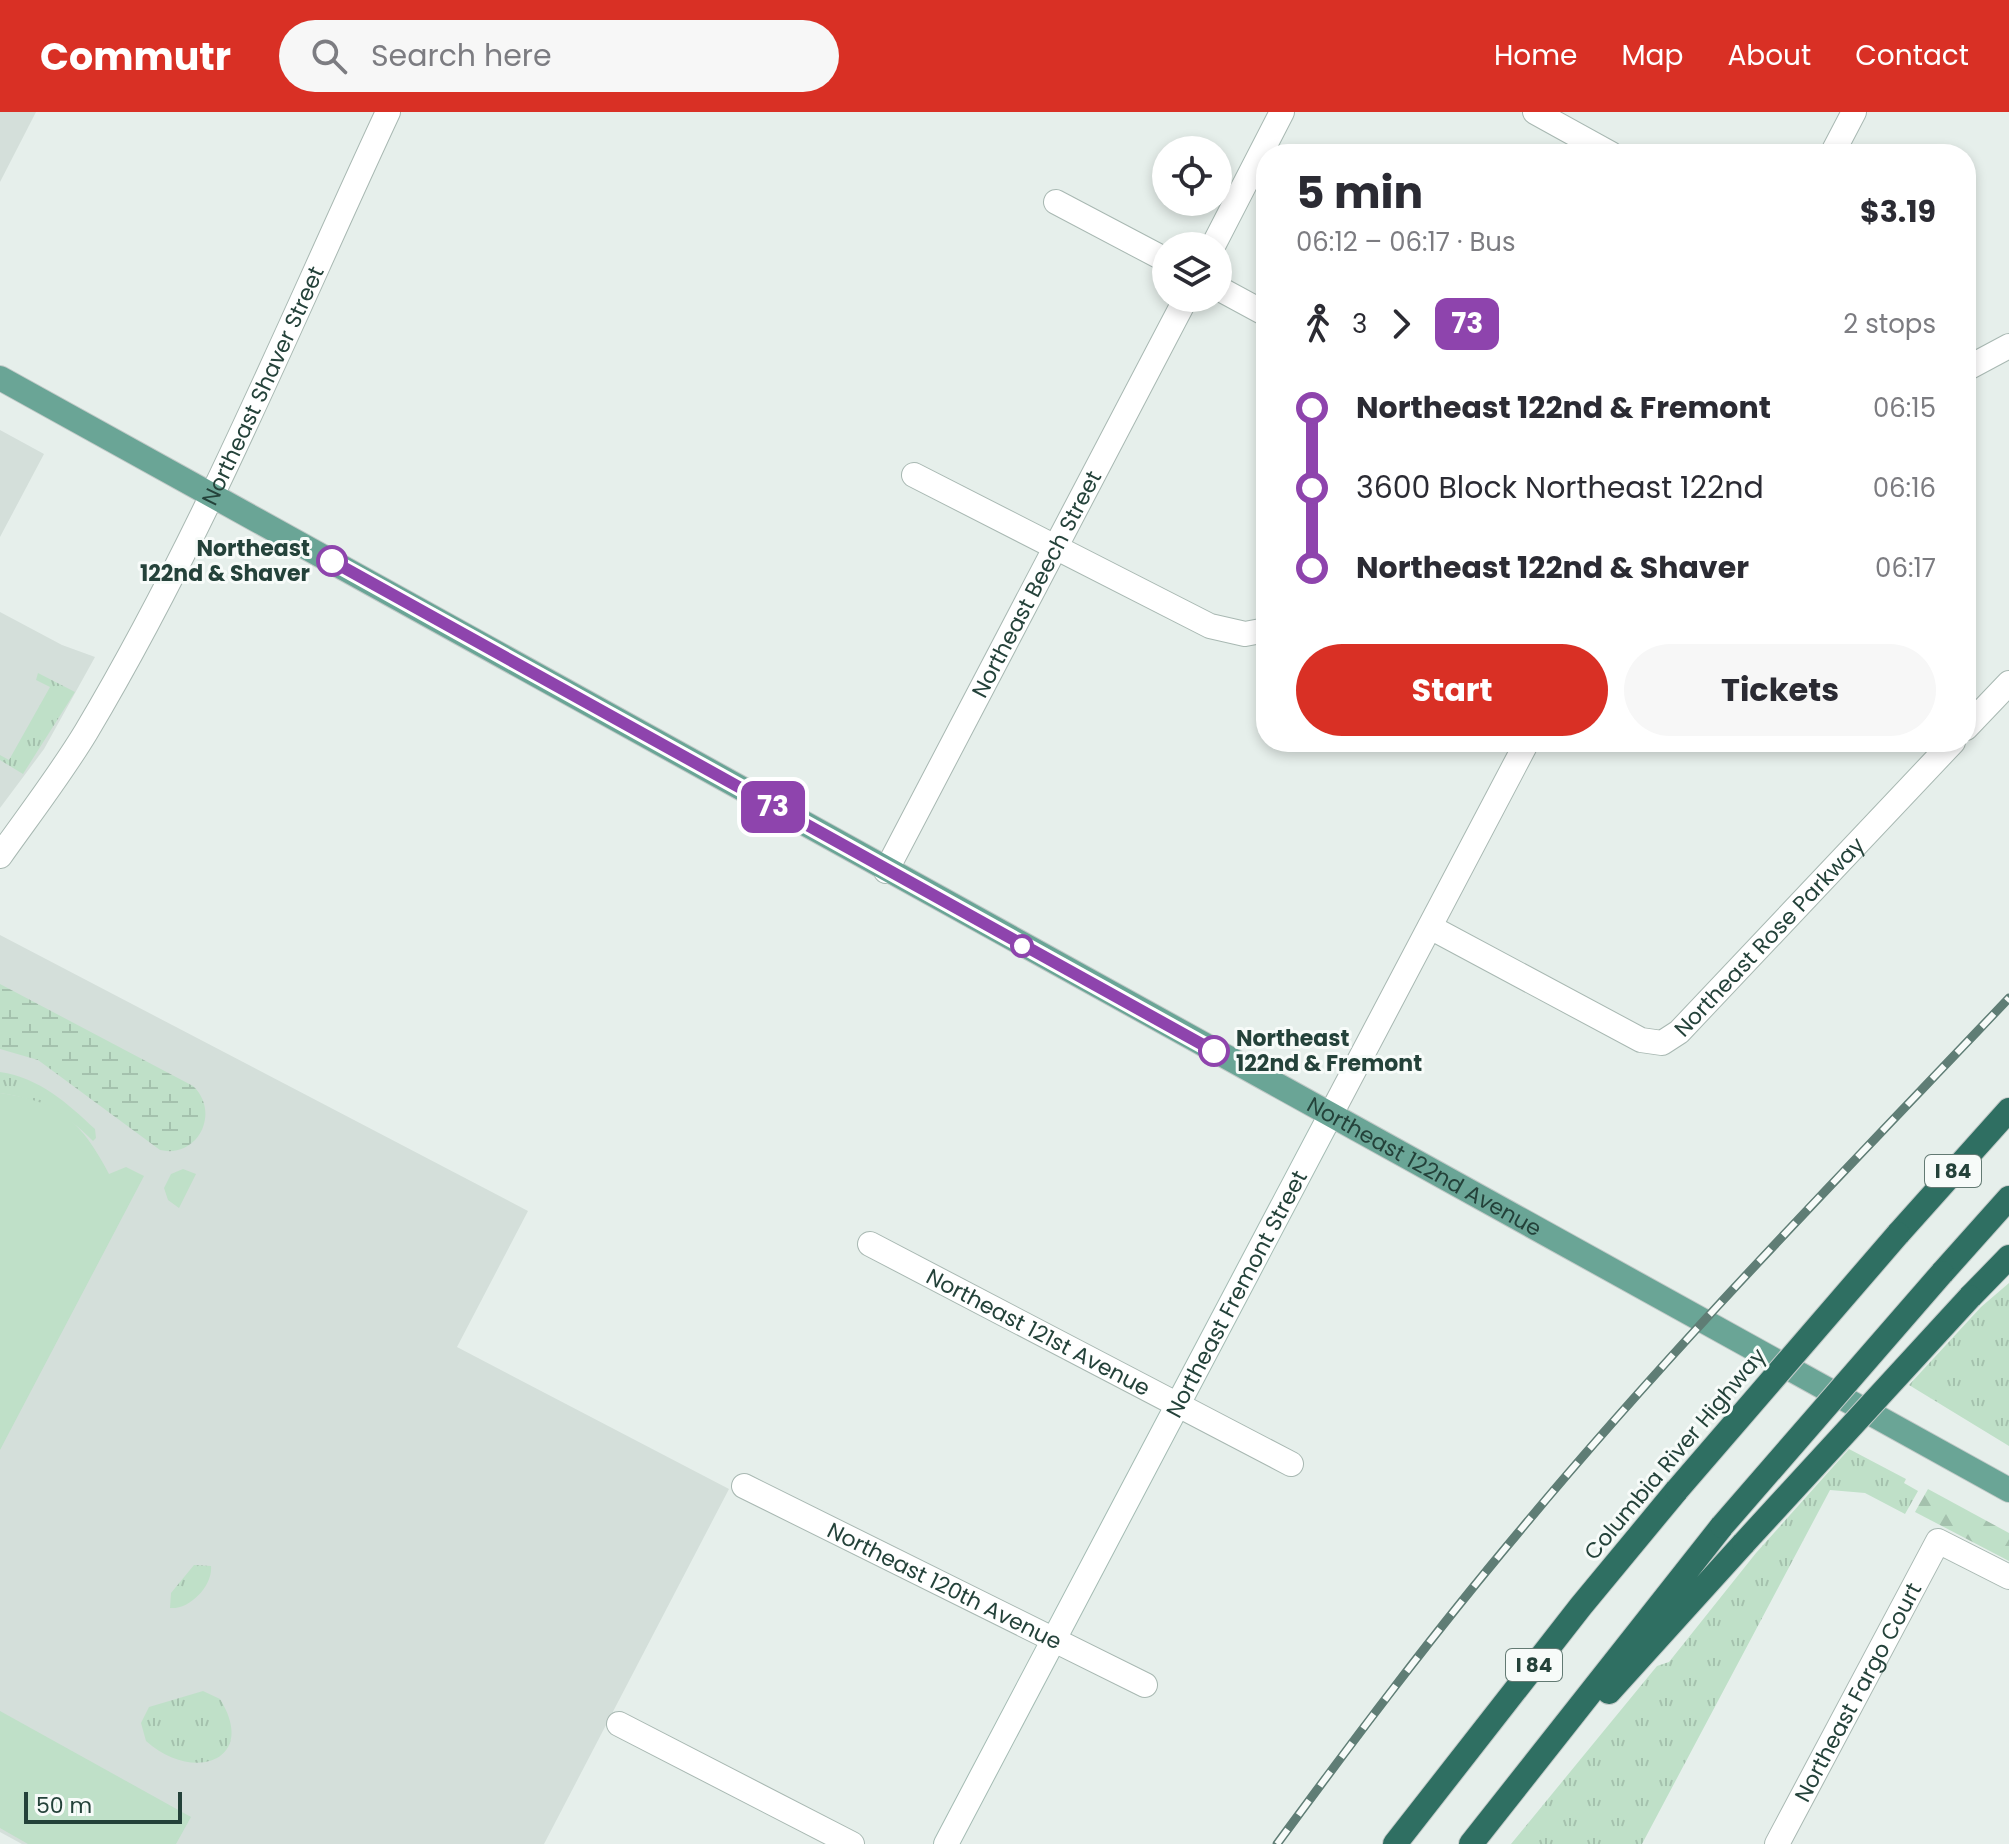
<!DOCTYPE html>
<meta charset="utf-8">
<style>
body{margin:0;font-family:Poppins,sans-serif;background:#f7f7f7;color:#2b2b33;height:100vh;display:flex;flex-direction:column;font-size:30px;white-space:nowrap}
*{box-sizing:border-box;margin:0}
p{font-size:26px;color:#7c7c81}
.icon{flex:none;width:44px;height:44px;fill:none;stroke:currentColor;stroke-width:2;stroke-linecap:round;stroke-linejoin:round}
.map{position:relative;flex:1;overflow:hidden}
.sheet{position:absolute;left:1256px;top:32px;width:720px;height:608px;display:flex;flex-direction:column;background:#fff;border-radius:32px;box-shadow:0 4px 12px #0003}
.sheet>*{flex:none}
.badge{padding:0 16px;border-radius:12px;font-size:28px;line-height:52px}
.tools{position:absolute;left:1152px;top:24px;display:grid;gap:16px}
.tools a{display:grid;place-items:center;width:80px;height:80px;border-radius:50%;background:#fff;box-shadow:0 4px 12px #0003;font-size:40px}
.scale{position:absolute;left:24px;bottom:20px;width:158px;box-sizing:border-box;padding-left:8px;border:4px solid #24423a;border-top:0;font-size:22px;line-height:28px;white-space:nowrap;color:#24423a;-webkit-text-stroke:6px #f7fbf9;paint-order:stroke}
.map>.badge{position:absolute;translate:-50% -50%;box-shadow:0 0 0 4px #fff}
.legs{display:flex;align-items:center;gap:12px;height:88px;padding:0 40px;font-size:26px}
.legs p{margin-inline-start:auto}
.overview{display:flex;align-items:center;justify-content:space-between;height:136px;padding:0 40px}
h1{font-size:44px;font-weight:700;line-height:60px}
.button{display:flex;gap:16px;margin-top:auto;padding:16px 40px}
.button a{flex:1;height:92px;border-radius:48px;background:#d93025;color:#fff;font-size:32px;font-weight:700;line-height:92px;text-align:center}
.button a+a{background:#f7f7f7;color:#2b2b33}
ul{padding:0 40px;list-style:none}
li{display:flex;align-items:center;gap:28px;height:80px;font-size:30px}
li i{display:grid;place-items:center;width:12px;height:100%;margin:0 10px;background:currentColor}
li i::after{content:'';width:20px;height:20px;margin:-10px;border:6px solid;border-radius:50%;background:#fff}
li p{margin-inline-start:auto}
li:first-child i{background:linear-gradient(#0000 50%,currentColor 0)}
li:last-child i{background:linear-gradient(currentColor 50%,#0000 0)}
header{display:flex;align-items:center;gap:48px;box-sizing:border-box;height:112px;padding:0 40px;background:#d93025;color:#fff}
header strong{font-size:38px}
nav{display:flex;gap:44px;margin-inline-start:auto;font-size:28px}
.search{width:560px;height:72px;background:#f7f7f7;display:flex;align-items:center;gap:20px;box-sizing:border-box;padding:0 28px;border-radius:44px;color:#7c7c81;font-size:30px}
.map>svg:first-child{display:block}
.built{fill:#d4dfda}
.grass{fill:url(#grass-tufts)}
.forest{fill:url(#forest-firs)}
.wetland{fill:url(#wetland-marsh)}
.pitch{fill:#bfe0c8}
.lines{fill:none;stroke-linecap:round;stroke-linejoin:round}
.minor-casing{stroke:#a8b8b2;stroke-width:26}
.tertiary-casing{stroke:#a8b8b2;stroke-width:26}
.secondary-casing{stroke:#a4bbb3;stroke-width:26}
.primary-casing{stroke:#c2cac8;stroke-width:26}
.motorway-casing{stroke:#c2cac8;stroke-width:26}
.minor{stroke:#fff;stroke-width:24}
.tertiary{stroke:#fff;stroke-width:24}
.secondary{stroke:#fff;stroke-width:24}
.primary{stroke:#6aa596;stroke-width:24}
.motorway{stroke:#2f6f62;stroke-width:24}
.rail-casing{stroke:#5f7d75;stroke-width:9}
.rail{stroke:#f7fbf9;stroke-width:6;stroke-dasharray:18;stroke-linecap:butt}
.motorway-bridge-casing{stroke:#c2cac8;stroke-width:26;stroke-linecap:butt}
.motorway-bridge{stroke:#2f6f62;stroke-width:24}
.line-1-casing{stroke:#fff;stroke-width:18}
.line-1{stroke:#8e44ad;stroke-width:12}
.stop-1-dot{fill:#fff;stroke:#8e44ad;stroke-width:4}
.labels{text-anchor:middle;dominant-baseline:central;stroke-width:6;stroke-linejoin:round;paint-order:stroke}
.shield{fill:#f7fbf9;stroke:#637a73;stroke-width:2}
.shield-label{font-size:20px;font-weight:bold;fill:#24423a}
.street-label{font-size:22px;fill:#24423a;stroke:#f7fbf9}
.stop-label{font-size:22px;font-weight:bold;fill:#24423a;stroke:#f7fbf9;text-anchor:end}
</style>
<header>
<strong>Commutr</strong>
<div class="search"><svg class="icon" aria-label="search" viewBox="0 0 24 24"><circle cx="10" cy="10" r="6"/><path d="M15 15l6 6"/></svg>Search here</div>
<nav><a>Home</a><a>Map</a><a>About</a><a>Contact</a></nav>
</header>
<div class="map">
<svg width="2009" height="1732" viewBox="0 0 2009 1732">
<defs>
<pattern id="grass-tufts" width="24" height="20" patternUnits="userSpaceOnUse" patternTransform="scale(2)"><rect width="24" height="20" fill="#bfe0c8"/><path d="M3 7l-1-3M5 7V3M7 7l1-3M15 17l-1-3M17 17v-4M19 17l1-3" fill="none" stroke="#a4c1ad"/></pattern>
<pattern id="forest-firs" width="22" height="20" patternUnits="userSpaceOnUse" patternTransform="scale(2)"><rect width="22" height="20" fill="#bfe0c8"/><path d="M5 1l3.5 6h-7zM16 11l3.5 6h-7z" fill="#a4c1ad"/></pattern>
<pattern id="wetland-marsh" width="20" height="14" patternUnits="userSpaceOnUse" patternTransform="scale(2)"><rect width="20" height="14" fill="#bfe0c8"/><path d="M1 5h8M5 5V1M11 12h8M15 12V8" fill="none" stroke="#a4c1ad"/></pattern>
</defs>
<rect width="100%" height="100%" fill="#e6efeb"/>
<!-- built -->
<path class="built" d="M 0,0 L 36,0 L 0,70 Z
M 0,318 L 44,342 L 0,425 Z
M 0,500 L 62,533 L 95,545 L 44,637 L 0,696 Z
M 0,823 L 528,1099 L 457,1235 L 729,1377 L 544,1732 L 22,1732 L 0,1720 Z"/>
<!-- grass -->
<path class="grass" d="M 38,561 L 75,580 L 23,662 L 0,648 L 0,643 L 9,648 L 50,575 L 36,568 Z
M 0,960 C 40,966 67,991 95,1017 L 96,1026 L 93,1029 C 64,1000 40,987 0,981 Z
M 2009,1171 L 2009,1334 L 1909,1273 L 1981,1195 Z
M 1849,1337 L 1906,1367 L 1904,1371 L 1918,1379 L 1905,1402 L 1865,1381 L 1830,1378 L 1642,1732 L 1511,1732 L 1657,1554 L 1669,1550 L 1756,1441 Z
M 194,1453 L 211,1454 C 213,1474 189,1498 170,1496 L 171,1481 Z
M 203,1579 L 220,1587 C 258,1648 194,1672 146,1629 L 141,1611 L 149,1595 Z"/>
<!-- forest -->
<path class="forest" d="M 1928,1377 L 2009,1421 L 2009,1449 L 1915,1400 Z"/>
<!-- wetland -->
<path class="wetland" d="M 0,872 L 193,974 C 221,1000 198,1047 160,1038 L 38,948 L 0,937 Z"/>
<!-- pitch -->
<path class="pitch" d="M 0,981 C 59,989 82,1010 109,1062 L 126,1055 L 144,1064 L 0,1338 Z
M 183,1057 L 196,1062 L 179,1096 L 168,1088 L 164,1076 L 171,1062 Z
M 0,1599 L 191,1705 L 176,1732 L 28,1732 L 0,1716 Z"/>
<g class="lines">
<!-- minor casing -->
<g class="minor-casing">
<g id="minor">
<path d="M 1535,0 L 1611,42"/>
<path d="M 1056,90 L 1166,148"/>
<path d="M 1213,134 L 1282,0"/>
<path d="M 1218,176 L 1266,202"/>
<path d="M 1966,257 L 2009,234"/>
<path d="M 914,363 L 1210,514 L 1245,522 L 1266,518"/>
<path d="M 1966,616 L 2009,571"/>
<path id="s1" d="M 0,744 C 29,703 60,663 86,620 C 204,422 291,208 388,0"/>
<path id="s2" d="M 886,759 L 1186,186"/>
<path id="s3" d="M 1430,815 L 1641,928 L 1662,931 L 1679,920 L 1953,630"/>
<path id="s4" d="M 870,1132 L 1291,1352"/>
<path id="s5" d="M 744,1374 L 1145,1573"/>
<path d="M 619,1612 L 852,1732"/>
<path id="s6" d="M 1777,1732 L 1938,1429 L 2009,1465"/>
</g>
</g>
<!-- tertiary casing -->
<g class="tertiary-casing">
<path id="tertiary" d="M 1832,42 L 1854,0
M 1330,1004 L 1527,630"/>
</g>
<!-- secondary casing -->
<g class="secondary-casing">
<g id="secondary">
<path id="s7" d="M 946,1732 L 1330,1004"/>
</g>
</g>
<!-- primary casing -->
<g class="primary-casing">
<g id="primary">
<path id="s8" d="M 0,266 L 2009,1378"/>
</g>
</g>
<!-- motorway casing -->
<g class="motorway-casing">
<path id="motorway" d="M 1898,1122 L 2009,998
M 1942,1161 L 2009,1086
M 1970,1185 L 2009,1145
M 1609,1580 L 1744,1431
M 1395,1732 L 1581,1494 L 1677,1378
M 1471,1732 L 1722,1414"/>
</g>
<!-- minor -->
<use href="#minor" class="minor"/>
<!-- tertiary -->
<use href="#tertiary" class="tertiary"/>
<!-- secondary -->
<use href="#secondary" class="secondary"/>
<!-- primary -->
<use href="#primary" class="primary"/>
<!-- motorway -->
<use href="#motorway" class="motorway"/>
<!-- rail casing -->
<g class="rail-casing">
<path id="rail" d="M 1277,1732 C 1355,1626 1433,1522 1518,1421 C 1672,1235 1843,1061 2009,886"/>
</g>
<!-- rail -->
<use href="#rail" class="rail"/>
<!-- motorway-bridge casing -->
<g class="motorway-bridge-casing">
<path id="motorway-bridge" d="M 1677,1378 L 1898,1122
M 1722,1414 L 1942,1161
M 1744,1431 L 1970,1185"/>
</g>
<!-- motorway-bridge -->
<use href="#motorway-bridge" class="motorway-bridge"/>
</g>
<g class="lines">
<!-- line-1 casing -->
<g class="line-1-casing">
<path id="line-1" d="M 332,449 L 1214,939"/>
</g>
<!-- line-1 -->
<use href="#line-1" class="line-1"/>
</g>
<!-- markers -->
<g class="stop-1-dot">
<circle cx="332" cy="449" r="14"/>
<circle cx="1022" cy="834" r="10"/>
<circle cx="1214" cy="939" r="14"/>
</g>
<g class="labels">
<!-- shield labels -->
<g class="shield">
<rect x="1925" y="1043" width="56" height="32" rx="6"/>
<rect x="1506" y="1537" width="56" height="32" rx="6"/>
</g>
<g class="shield-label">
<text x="1953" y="1059">I 84</text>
<text x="1534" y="1553">I 84</text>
</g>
<!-- street labels -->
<g class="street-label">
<text stroke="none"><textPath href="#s1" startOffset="540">Northeast Shaver Street</textPath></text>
<text stroke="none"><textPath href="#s2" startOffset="324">Northeast Beech Street</textPath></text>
<text stroke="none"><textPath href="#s3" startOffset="412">Northeast Rose Parkway</textPath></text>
<text stroke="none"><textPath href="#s8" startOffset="1628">Northeast 122nd Avenue</textPath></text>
<text stroke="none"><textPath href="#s7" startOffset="622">Northeast Fremont Street</textPath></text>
<text stroke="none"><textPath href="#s4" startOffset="190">Northeast 121st Avenue</textPath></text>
<text transform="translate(1675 1342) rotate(-50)">Columbia River Highway</text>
<text stroke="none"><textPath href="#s5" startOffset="224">Northeast 120th Avenue</textPath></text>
<text stroke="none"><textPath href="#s6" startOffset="172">Northeast Fargo Court</textPath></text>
</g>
<!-- stop labels -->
<g class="stop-label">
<text x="310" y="436">Northeast<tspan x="310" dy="25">122nd &amp; Shaver</tspan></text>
<text x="1236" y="926" text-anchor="start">Northeast<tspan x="1236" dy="25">122nd &amp; Fremont</tspan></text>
</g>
</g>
</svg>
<div class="tools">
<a><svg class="icon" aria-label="locate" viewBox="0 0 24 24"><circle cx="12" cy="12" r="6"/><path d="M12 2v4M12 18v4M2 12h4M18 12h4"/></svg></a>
<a><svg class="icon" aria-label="layers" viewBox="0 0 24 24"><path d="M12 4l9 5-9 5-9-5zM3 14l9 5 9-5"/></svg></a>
</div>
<div class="scale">50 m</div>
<b class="badge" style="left:773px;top:695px;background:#8e44ad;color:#fff">73</b>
<section class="sheet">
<div class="overview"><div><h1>5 min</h1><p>06:12 – 06:17 · Bus</p></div><b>$3.19</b></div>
<div class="legs"><svg class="icon" aria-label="walk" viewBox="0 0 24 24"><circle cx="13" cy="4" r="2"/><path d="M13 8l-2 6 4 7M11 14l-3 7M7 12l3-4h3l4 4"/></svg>3<svg class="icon" aria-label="forward" viewBox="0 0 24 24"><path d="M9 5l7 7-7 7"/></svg><b class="badge" style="background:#8e44ad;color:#fff">73</b><p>2 stops</p></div>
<ul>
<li><i style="color:#8e44ad"></i><b>Northeast 122nd &amp; Fremont</b><p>06:15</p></li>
<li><i style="color:#8e44ad"></i><span>3600 Block Northeast 122nd</span><p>06:16</p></li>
<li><i style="color:#8e44ad"></i><b>Northeast 122nd &amp; Shaver</b><p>06:17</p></li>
</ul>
<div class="button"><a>Start</a><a>Tickets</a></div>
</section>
</div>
